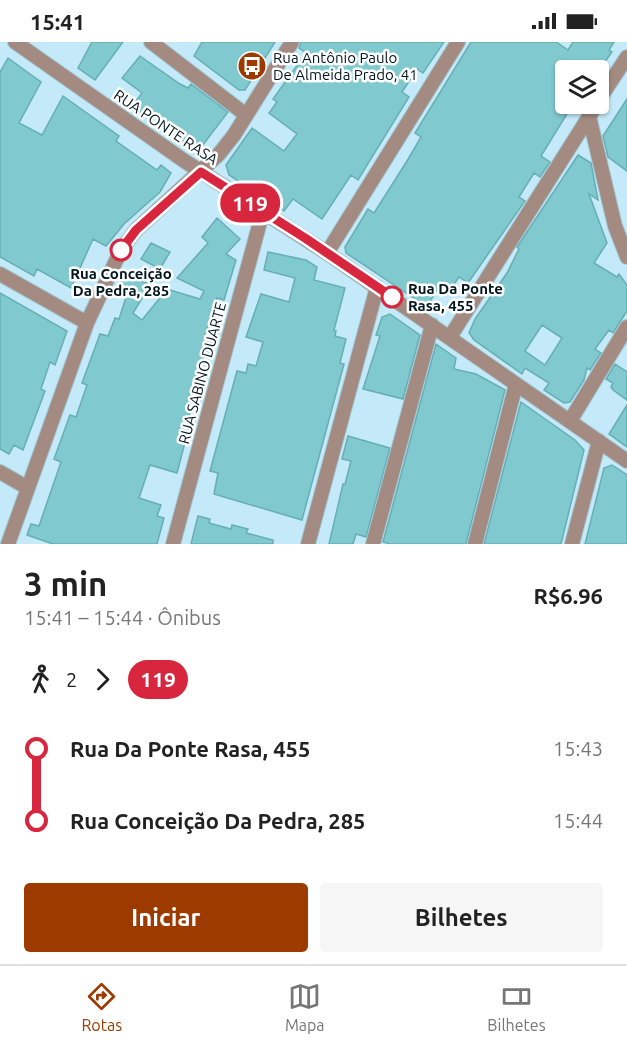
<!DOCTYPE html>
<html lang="pt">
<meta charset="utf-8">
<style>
body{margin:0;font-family:Ubuntu,sans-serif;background:#f6f6f6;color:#222;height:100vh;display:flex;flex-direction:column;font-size:22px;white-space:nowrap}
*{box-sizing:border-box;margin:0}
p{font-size:20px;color:#767676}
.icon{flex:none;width:33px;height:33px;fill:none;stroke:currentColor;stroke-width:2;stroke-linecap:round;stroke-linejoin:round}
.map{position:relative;height:502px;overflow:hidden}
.details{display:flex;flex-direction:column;background:#fff;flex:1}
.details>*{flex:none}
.badge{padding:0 12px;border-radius:20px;font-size:21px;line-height:39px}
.fabs{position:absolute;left:555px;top:18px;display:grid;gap:12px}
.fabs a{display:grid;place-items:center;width:54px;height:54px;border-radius:6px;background:#fff;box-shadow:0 2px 4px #0004;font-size:30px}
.map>.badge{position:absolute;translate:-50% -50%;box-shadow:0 0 0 3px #fff}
.legs{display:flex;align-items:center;gap:9px;height:66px;padding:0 24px;font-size:20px}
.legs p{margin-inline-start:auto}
.summary{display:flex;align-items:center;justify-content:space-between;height:102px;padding:0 24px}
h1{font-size:33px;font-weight:700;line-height:45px}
.primary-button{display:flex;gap:12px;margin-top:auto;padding:12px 24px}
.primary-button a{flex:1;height:69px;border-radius:6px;background:#9d3a00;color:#fff;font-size:24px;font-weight:700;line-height:69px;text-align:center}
.primary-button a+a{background:#f6f6f6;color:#222}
ul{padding:0 24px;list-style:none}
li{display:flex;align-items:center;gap:21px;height:72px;font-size:22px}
li i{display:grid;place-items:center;width:9px;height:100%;margin:0 8px;background:currentColor}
li i::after{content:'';width:15px;height:15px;margin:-8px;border:4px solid;border-radius:50%;background:#fff}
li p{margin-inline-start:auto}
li:first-child i{background:linear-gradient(#0000 50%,currentColor 0)}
li:last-child i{background:linear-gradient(currentColor 50%,#0000 0)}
.status{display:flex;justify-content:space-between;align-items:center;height:42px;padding:0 30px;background:#fff;direction:ltr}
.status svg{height:16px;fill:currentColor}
.tab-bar{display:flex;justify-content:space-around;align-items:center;height:84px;border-top:2px solid #e0e0e0;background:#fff;font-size:16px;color:#767676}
.tab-bar a{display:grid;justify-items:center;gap:3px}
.tab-bar .current{color:#9d3a00}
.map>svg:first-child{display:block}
.building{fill:#80c9cf;stroke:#65aeb4;stroke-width:1.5;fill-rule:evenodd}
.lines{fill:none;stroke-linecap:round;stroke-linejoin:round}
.minor-casing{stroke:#a1c4d1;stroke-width:16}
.minor{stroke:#a38b81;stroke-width:14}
.line-1-casing{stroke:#fff;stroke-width:14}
.line-1{stroke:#d7263d;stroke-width:9}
.stop-1-dot{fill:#fff;stroke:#d7263d;stroke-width:3}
.labels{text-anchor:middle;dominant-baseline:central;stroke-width:5;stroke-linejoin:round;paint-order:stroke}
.poi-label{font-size:15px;fill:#00151d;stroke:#fff;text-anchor:start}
.street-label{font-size:15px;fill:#00151d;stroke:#fff}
.stop-label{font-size:15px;font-weight:bold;fill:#00151d;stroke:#fff}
</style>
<div class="status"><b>15:41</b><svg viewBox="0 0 49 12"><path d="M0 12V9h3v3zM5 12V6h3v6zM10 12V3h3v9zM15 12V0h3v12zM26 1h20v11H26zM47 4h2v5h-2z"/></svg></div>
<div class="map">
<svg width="627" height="502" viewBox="0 0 627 502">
<rect width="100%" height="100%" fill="#c4eaf9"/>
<!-- building -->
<path class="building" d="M 92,0 L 123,0 L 95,38 L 78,26 Z
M 202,0 L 275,0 L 245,48 L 239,48 L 194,14 Z
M 301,0 L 444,0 L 423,31 L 417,27 L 402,50 L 409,55 L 358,138 L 351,133 L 322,177 L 293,157 L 284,169 L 229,133 L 226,123 L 252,86 L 284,109 L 297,92 L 269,71 L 277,60 L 273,57 L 306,11 L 299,6 Z
M 471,0 L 556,0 L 568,8 L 573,0 L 614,0 L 609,8 L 612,10 L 599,28 L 566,28 L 566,62 L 573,62 L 541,114 L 550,120 L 540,135 L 534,131 L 519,155 L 525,159 L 468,241 L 459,235 L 452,245 L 442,239 L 427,265 L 346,211 L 345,205 L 368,167 L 374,171 L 407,119 L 421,95 L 415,91 Z
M 140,14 L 180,42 L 188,46 L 191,42 L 228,70 L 199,108 L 169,91 L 172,87 L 154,73 L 150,78 L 132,64 L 142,51 L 122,36 Z
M 8,16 L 41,40 L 19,81 L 42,93 L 63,54 L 119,94 L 116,99 L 157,128 L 161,123 L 171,131 L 160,150 L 124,182 L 106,204 L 93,197 L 71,246 L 37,227 L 34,234 L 0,215 L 0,30 Z
M 627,57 L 627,129 L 608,115 L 603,94 Z
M 578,113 L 591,121 L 598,158 L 589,152 L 607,201 L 594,221 L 617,235 L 619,232 L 627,243 L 627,269 L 613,291 L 609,288 L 595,307 L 601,311 L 590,328 L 587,326 L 584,338 L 570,360 L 564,361 L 544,348 L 549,341 L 525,326 L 522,332 L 474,298 L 469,291 L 475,277 L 507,231 L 519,207 L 517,205 ZM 542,283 L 562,296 L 545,323 L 525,309 Z
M 217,176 L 240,197 L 226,212 L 236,218 L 224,258 L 217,256 L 205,293 L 213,296 L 209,311 L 205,310 L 198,334 L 195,334 L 188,358 L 193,360 L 186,384 L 189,385 L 177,431 L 150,423 L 139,456 L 161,463 L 157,474 L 164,476 L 157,502 L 53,502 L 27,493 L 31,482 L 39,484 L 61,420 L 54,417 L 70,373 L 76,375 L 87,343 L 82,341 L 100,292 L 108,294 L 115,276 L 119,277 L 128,249 L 118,246 L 123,234 L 151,242 L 133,271 L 142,278 L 167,247 L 200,257 L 204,249 L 177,236 L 208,201 L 202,195 Z
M 151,201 L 170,210 L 160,227 L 141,217 Z
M 268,210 L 306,218 L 317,225 L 314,238 L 345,246 L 334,288 L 336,289 L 335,294 L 346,297 L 340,321 L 344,322 L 302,478 L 214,452 L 218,431 L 210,429 L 237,329 L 246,331 L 248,322 L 256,324 L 263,300 L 246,295 L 261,252 L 289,260 L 295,236 L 264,228 Z
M 0,251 L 67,289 L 55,323 L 50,320 L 41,347 L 45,349 L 23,408 L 14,403 L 9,412 L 0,407 Z
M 390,272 L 420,293 L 403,357 L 363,347 L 380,294 L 376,293 L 382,275 Z
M 436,302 L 456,316 L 454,327 L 476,332 L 505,348 L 466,502 L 390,502 L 383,500 Z
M 615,322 L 627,330 L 627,358 L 613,348 L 611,345 L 613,341 L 606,337 Z
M 521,360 L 575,398 L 584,408 L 561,502 L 484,502 Z
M 627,363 L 627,405 L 609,392 Z
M 348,394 L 390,406 L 366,495 L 356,492 L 353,502 L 329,502 L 343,442 L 345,442 L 351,419 L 342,417 Z
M 612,423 L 627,433 L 627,502 L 585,502 L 604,426 Z
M 198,474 L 210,477 L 209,481 L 231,487 L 232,483 L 248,487 L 246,491 L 273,498 L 273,502 L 191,502 Z"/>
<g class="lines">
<!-- minor casing -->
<g class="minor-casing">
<path id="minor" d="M 15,0 L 183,118 L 327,211 L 627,419
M 151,0 L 246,73
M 598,59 L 627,15
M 589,74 L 615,184 L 627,215
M 327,211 L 458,0
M 0,232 L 87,281
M 450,295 L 597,62
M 570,379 L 627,285
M 0,430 L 26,445
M 8,502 L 87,281 L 121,208 L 136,188 L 219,112 L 234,93 L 292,0
M 173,502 L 263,169
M 308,502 L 377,245
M 373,502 L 432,283
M 475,502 L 516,342
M 572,502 L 599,399"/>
</g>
<!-- minor -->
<use href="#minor" class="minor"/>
</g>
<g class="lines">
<!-- line-1 casing -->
<g class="line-1-casing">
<path id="line-1" d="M 121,208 L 136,188 L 201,130 L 305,196 L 392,255"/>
</g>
<!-- line-1 -->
<use href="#line-1" class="line-1"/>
</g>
<!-- icons -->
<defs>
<g id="bus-disc" transform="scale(1.5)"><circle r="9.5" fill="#9d3a00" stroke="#fff"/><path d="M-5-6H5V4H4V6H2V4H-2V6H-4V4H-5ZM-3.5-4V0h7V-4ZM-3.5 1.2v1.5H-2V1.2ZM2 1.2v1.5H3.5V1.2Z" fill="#fff"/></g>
</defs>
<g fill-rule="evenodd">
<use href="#bus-disc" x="252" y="24"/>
</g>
<!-- markers -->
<g class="stop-1-dot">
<circle cx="121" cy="208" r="10"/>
<circle cx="392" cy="255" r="10"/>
</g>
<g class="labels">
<!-- poi labels -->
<g class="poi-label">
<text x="273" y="15">Rua Antônio Paulo<tspan x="273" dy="17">De Almeida Prado, 41</tspan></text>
</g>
<!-- street labels -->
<g class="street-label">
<text transform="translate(166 85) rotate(34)">RUA PONTE RASA</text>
<text transform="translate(202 331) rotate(-75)">RUA SABINO DUARTE</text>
</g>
<!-- stop labels -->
<g class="stop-label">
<text x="121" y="231">Rua Conceição<tspan x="121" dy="17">Da Pedra, 285</tspan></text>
<text x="408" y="246" text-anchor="start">Rua Da Ponte<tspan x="408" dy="17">Rasa, 455</tspan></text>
</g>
</g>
</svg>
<div class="fabs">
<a><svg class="icon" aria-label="layers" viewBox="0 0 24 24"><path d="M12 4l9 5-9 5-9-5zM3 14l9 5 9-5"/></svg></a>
</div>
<b class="badge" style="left:250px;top:161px;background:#d7263d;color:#fff">119</b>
</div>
<section class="details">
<div class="summary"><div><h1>3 min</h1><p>15:41 – 15:44 · Ônibus</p></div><b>R$6.96</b></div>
<div class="legs"><svg class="icon" aria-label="walk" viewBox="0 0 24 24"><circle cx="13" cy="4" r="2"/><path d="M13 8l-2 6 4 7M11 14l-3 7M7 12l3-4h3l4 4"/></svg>2<svg class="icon" aria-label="forward" viewBox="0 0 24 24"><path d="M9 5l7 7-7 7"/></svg><b class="badge" style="background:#d7263d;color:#fff">119</b></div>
<ul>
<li><i style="color:#d7263d"></i><b>Rua Da Ponte Rasa, 455</b><p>15:43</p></li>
<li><i style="color:#d7263d"></i><b>Rua Conceição Da Pedra, 285</b><p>15:44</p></li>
</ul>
<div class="primary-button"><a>Iniciar</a><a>Bilhetes</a></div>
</section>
<nav class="tab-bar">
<a class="current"><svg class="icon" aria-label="directions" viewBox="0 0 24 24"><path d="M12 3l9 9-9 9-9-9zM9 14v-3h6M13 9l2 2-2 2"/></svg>Rotas</a>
<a><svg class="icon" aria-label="map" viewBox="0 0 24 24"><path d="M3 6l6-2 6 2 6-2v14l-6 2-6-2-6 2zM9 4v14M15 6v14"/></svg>Mapa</a>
<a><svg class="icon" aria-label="tickets" viewBox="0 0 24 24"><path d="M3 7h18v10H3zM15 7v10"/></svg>Bilhetes</a>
</nav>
